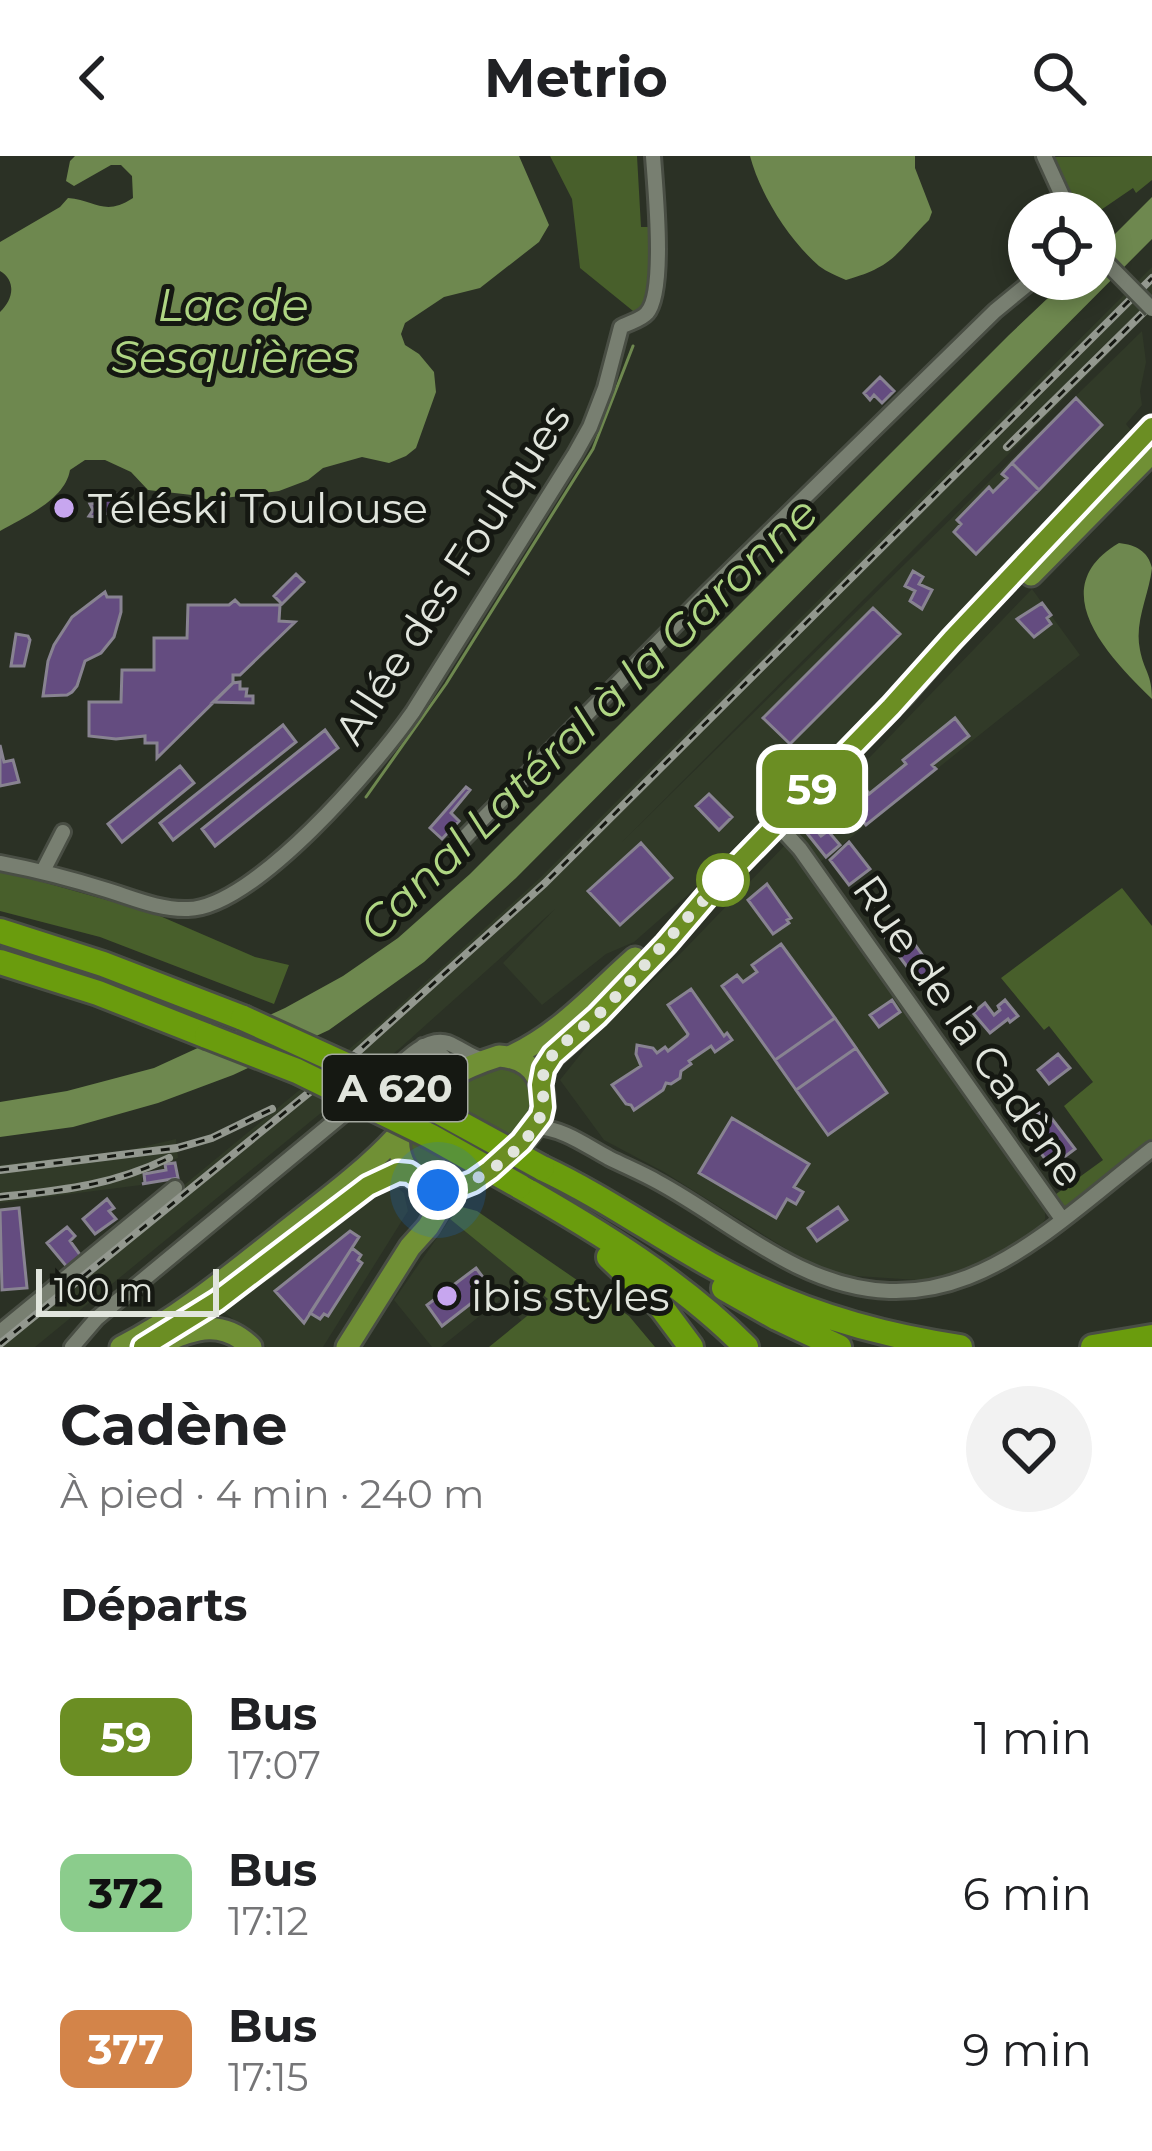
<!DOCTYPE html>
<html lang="fr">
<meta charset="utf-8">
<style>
body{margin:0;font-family:Montserrat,sans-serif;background:#f2f2f2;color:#202124;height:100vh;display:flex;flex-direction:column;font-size:45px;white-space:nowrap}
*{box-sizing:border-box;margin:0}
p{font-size:39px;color:#757577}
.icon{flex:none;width:66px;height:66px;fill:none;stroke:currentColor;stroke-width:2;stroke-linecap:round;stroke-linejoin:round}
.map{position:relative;height:1191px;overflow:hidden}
.sheet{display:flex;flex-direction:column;background:#fff;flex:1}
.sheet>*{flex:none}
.badge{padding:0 24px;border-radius:18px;font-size:42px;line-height:78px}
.fabs{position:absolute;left:1008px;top:36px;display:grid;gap:24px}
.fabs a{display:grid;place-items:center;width:108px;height:108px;border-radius:50%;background:#fff;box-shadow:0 6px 18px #0003;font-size:60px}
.scale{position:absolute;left:36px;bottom:30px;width:183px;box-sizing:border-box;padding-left:12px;border:6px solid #e1e5dd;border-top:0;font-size:33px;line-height:42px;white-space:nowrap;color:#e1e5dd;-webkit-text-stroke:9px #151812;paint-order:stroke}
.you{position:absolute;width:60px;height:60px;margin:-30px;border:9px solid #fff;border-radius:50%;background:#1a73e8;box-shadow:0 0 0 18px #1a73e833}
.map>.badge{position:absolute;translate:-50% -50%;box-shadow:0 0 0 6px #fff}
h2{padding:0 60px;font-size:45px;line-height:108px}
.round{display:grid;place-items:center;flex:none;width:126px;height:126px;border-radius:63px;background:#f2f2f2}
.headline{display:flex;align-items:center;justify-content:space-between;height:204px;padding:0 60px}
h1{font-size:57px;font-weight:700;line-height:90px}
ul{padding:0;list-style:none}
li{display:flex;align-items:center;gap:36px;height:156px;padding:0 60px}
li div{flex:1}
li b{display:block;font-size:45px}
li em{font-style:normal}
li .badge{min-width:132px;font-weight:700;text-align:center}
header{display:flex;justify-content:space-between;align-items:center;height:156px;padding:0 60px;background:#fff;font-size:54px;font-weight:700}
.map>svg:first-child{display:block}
.built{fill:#313a28}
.green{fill:#485f2b}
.water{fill:#6e884f}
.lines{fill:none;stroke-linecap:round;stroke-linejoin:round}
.stream{stroke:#6e884f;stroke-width:3}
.building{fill:#644c80;stroke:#888391;stroke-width:3}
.minor-casing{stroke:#494e44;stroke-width:20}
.primary-casing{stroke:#494e44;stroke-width:27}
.motorway-casing{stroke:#494e44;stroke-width:30}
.minor{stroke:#787f71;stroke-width:14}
.primary{stroke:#709035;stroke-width:21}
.motorway{stroke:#6a9c0d;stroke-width:24}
.rail-casing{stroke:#93988f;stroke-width:8}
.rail{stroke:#151812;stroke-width:3;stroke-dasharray:9;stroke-linecap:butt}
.minor-bridge-casing{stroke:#494e44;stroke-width:20;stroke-linecap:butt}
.motorway-bridge-casing{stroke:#494e44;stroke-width:30;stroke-linecap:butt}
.minor-bridge{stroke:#787f71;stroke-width:14}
.motorway-bridge{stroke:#6a9c0d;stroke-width:24}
.line-casing{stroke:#fff;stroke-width:27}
.line{stroke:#6b8e23;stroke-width:18}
.walk{stroke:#e1e5dd;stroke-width:12;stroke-dasharray:0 21.6}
.poi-dot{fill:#c7a6ef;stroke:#151812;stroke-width:4.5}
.stop-dot{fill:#fff;stroke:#6b8e23;stroke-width:6}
.labels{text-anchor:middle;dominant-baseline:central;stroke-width:10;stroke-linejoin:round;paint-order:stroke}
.shield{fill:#151812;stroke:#a4a8a0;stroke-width:3}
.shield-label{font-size:39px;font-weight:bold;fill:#e1e5dd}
.poi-label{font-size:42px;fill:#e1e5dd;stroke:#151812;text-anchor:start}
.street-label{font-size:42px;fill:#e1e5dd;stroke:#151812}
.water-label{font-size:45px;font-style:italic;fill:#afd683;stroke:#151812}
</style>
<header><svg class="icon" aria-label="back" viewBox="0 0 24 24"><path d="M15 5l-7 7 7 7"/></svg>Metrio<svg class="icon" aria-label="search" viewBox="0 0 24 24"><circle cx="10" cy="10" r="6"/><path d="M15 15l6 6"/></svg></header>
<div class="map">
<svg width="1152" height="1191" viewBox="0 0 1152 1191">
<rect width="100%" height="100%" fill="#2b3125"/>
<!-- built -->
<path class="built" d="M 1152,111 L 1152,154 L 622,686 L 1142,175 L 1146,206 L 1140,235 L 1142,249 L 1126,268 L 1133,277 L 918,507 L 691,736 L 634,786 L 606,798 L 542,849 L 503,807 L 555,753 L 399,893 L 35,1191 L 0,1191 L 0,1181 L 377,870 L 539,723 Z
M 1032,433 L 1080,499 L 810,714 L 1036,1033 L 1045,1053 L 1045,1063 L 1041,1070 L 995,1102 L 945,1124 L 933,1125 L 841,1119 L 810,1108 L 664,1016 L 604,984 L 560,924 L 595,880 L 683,795 Z
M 176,983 L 178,1002 L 143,1016 L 141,1029 L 0,1047 L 0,1009 L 125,995 Z
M 395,1030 L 404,1037 L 408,1055 L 323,1191 L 266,1191 L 251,1176 L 222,1155 L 380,1035 Z
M 450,1063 L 549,1143 L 522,1165 L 501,1143 L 441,1191 L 432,1191 L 394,1144 Z"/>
<!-- green -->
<path class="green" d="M 550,0 L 637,0 L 641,71 L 651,71 L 650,142 L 638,159 L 580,112 L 572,43 Z
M 1152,0 L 1152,24 L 1136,37 L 1133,32 L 1095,58 L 1075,55 L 1051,1 Z
M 0,714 L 153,757 L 255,801 L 289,809 L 274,848 L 100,781 L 0,755 Z
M 1122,732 L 1152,770 L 1152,986 L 1069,1050 L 1060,1050 L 1052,1041 L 1103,1004 L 1064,950 L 1093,926 L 1049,870 L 1044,874 L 1001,822 Z
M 506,909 C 557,939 526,973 491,1001 C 483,1008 472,1020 462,1023 C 454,1026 442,1025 435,1022 C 385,998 426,948 455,927 C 471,916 487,911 506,909 Z
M 462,1051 L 477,1055 L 629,1160 L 655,1191 L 489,1191 L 548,1143 L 450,1063 Z"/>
<!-- water -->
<path class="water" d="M 75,0 L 519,0 L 549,69 L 539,86 L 480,132 L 444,141 L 405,167 L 401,178 L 405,189 L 419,198 L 434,216 L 436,236 L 416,292 L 406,300 L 389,307 L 362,301 L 323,312 L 308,324 L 279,335 L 209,344 L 192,339 L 148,334 L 131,316 L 105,304 L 85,304 L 70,314 C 65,344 24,361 0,375 L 0,156 C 13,144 17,125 0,115 L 0,86 L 60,51 L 68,42 C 96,44 104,61 133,42 L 132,20 L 121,9 L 111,9 L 74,30 L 66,25 L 70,5 Z
M 750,0 L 915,0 L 915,12 L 932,56 L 929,64 C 895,98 895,110 846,124 C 837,120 827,116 819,110 C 789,84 760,38 750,0 Z
M 1152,41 L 1152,83 L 516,722 L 424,806 L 329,874 L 233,919 L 158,947 L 73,971 L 0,981 L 0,946 L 67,935 L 154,912 L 285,852 L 343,820 L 398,782 L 470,718 L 1009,179 L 1068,123 L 1095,123 L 1095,98 Z
M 1119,387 C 1136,389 1148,395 1152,412 C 1149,439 1134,466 1140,494 C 1144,515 1152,518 1152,543 C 1111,503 1041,433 1119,387 Z"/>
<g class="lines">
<!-- stream -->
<path class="stream" d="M 366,641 L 446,528 L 593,293 L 633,190"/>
</g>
<!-- building -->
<path class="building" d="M 880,221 L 894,235 L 882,247 L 874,239 L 870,244 L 864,237 Z
M 1076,242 L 1102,269 L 1039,334 L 1012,307 Z
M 1012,307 L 1039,334 L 976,398 L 954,376 L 961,368 L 957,364 L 989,331 L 993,336 L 1007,322 L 1002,318 Z
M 107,335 L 116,338 L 118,349 L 122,348 L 123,352 L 96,361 L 89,360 L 93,354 L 90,348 L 102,347 Z
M 913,415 L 923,421 L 919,428 L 932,434 L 922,453 L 910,445 L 915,435 L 905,430 Z
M 296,418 L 304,426 L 282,448 L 274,440 Z
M 105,436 L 107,441 L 121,441 L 121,456 L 114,481 L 101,497 L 85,505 L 77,530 L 72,536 L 67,539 L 43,540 L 48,505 L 54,489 L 72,461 Z
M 235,444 L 240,449 L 280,449 L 279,465 L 295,466 L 240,519 L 233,519 L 233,527 L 157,602 L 157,587 L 145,587 L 145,580 L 116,583 L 89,580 L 89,546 L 121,546 L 122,514 L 154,514 L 154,482 L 187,482 L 188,449 L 229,449 Z
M 1042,447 L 1051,459 L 1047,462 L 1051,468 L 1034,481 L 1017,463 Z
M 873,452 L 900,478 L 790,588 L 763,562 Z
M 16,478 L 28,480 L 30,484 L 24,510 L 11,510 Z
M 240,526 L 240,533 L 247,533 L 246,540 L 253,540 L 253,547 L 213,546 L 233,527 Z
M 955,562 L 969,580 L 932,609 L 936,613 L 866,669 L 850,649 L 866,633 L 869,638 L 906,608 L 903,604 Z
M 283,569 L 296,586 L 173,684 L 160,667 Z
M 325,574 L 338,592 L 215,690 L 202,673 Z
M 0,589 L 4,606 L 13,604 L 19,626 L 0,630 Z
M 180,610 L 194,627 L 122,686 L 108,668 Z
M 466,631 L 470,634 L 451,657 L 459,665 L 442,683 L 430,672 Z
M 709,638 L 732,661 L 719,674 L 696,650 Z
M 808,664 L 821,680 L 828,675 L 840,689 L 826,701 L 802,671 Z
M 849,686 L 870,713 L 849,729 L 830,704 Z
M 641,687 L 672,722 L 620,769 L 588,735 Z
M 767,728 L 791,762 L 787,764 L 789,767 L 773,778 L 748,744 Z
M 901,769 L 933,814 L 927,819 L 931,825 L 922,831 L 885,781 Z
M 781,788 L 835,862 L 775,904 L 722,830 L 737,819 L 743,826 L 757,816 L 752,809 Z
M 691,833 L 724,880 L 727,877 L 732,884 L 715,896 L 711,890 L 689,905 L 691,908 L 681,915 L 680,922 L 671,928 L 666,927 L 663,934 L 634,954 L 631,949 L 626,948 L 612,929 L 641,910 L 636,898 L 637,889 L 653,892 L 657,897 L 665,891 L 668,895 L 687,880 L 688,878 L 668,849 Z
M 892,844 L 900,856 L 879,871 L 870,859 Z
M 1005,844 L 1018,860 L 1010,866 L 1008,863 L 990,877 L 973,857 L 985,847 L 994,859 L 1000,854 L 998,850 Z
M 835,862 L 856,892 L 796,934 L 775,904 Z
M 856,892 L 887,937 L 828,979 L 796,934 Z
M 1058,898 L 1070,912 L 1049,928 L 1038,914 Z
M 1039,956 L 1044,963 L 1049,959 L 1075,993 L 1051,1011 L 1021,970 Z
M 732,962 L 809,1008 L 794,1031 L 803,1036 L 796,1048 L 787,1043 L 776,1062 L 699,1017 Z
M 175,1007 L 178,1022 L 142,1028 L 145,1027 L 144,1018 L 166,1014 L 165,1008 Z
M 107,1043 L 114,1052 L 109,1055 L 116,1063 L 95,1078 L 83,1063 Z
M 838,1051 L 847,1064 L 817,1085 L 808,1072 Z
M 19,1052 L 27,1132 L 2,1134 L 0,1054 Z
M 67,1071 L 75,1080 L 70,1085 L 81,1100 L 67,1111 L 47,1087 Z
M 350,1075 L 359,1081 L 304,1167 L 275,1135 Z
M 352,1092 L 361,1099 L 358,1104 L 362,1107 L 328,1160 L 324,1158 L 320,1163 L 310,1157 Z
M 476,1112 L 491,1132 L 442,1170 L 427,1149 Z"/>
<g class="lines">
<!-- minor casing -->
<g class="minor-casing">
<path id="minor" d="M 1044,0 L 1070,57
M 777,668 L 800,693 L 1062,1063
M 460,686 L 707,437 L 995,155 L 1034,123
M 0,707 C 37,714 72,723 107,734 C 133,742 160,754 188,753 C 254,752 376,609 413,556 L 575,298 L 590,271 L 605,232 L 621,171 C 630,166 641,164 647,157 C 666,136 655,30 653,0
M 43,715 L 63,676
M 423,890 C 442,895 450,903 449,923
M 381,927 C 397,913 423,879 448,887 C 461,892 470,901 484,904
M 535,971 C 563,972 585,989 609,1002 C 625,1010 642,1017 658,1026 C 706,1052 749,1087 799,1111 C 949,1183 1041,1079 1152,993
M 0,1176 L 175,1032
M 72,1191 L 97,1162 L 359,945"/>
</g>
<!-- primary casing -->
<g class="primary-casing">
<path id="primary" d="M 1031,419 L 1152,296
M 499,900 C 515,901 529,906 537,921 C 543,931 545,946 541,957 C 534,983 479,1029 452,1034 C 411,1041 385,992 406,959 C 424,930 467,910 499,900 Z
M 509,901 C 559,879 595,837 635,802
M 541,929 L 544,913 L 553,900 L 597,860 L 666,788 L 708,739 L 904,538 L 952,483 L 1152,271
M 263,1111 L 368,1030 L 386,1020 L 409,1017
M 121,1191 C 180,1161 230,1119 282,1078 C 321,1047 364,1016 397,980
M 150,1191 C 188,1177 217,1158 251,1191
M 347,1191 L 410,1091 L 428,1071 L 445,1043 L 455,1033"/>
</g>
<!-- motorway casing -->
<g class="motorway-casing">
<path id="motorway" d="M 0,775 L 103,808 L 243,862
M 0,806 L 98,837 L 207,880
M 542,1012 C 600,1039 652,1076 709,1108 C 787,1152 871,1178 960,1191
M 519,1030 C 598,1075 682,1126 746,1191
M 609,1101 L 662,1152 L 691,1191
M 724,1132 L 777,1162 L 839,1191
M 1093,1191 L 1152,1181"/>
</g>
<!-- minor -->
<use href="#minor" class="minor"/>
<!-- primary -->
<use href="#primary" class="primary"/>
<!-- motorway -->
<use href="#motorway" class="motorway"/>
<!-- rail casing -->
<g class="rail-casing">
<path id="rail" d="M 1007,291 L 1152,148
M 0,1014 L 177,992 L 212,982 L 272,953
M 0,1041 C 64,1034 110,1030 169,1002
M 0,1188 L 343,909 L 545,727 L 1152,122"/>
</g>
<!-- rail -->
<use href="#rail" class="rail"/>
<!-- minor-bridge casing -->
<g class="minor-bridge-casing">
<path id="minor-bridge" d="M 1095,95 L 1152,153"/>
</g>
<!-- motorway-bridge casing -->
<g class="motorway-bridge-casing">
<path id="motorway-bridge" d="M 243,862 L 392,930 L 542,1012
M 207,880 L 297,915 L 430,980 L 519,1030"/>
</g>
<!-- minor-bridge -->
<use href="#minor-bridge" class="minor-bridge"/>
<!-- motorway-bridge -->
<use href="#motorway-bridge" class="motorway-bridge"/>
</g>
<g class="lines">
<!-- line casing -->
<g class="line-casing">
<path id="line" d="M 143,1191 L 217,1145 L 368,1030 L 398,1016 L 409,1017 L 429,1031 L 455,1033 L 473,1026 L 490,1014 L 521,986 L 541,960 L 543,951 L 541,929 L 544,913 L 553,899 L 597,860 L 666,788 L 708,739 L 891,551 L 952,483 L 1152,271"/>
</g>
<!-- line -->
<use href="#line" class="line"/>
<!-- walk -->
<path class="walk" d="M 438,1034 C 471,1036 536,987 542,954 C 546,935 537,919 551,901 C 566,882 588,869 605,852 C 645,810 684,764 723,724"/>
</g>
<!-- markers -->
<g class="poi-dot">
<circle cx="64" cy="352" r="12"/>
<circle cx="447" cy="1140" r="12"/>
</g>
<circle class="stop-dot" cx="723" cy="724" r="24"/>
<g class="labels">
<!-- shield labels -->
<rect class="shield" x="323" y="899" width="144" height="66" rx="9"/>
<g class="shield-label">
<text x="395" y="932">A 620</text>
</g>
<!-- poi labels -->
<g class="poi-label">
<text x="88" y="352">Téléski Toulouse</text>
<text x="471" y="1140">ibis styles</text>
</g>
<!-- street labels -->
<g class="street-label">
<text transform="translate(452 418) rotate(-57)">Allée des Foulques</text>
<text transform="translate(969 875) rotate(55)">Rue de la Cadène</text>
</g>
<!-- water labels -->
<g class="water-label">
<text x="233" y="148">Lac de<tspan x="233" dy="52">Sesquières</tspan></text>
<text transform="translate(588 562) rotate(-44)">Canal Latéral à la Garonne</text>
</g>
</g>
</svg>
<div class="fabs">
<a><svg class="icon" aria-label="locate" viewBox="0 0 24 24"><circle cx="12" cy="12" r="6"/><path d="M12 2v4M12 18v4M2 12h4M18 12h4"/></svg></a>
</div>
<div class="scale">100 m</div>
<div class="you" style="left:438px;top:1034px"></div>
<b class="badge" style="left:812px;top:633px;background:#6b8e23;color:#fff">59</b>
</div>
<section class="sheet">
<div class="headline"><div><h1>Cadène</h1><p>À pied · 4 min · 240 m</p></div><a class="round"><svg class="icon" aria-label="heart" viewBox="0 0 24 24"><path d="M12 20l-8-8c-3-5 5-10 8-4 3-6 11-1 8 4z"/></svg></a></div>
<h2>Départs</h2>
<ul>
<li><span class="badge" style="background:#6b8e23;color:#fff">59</span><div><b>Bus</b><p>17:07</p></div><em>1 min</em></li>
<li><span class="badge" style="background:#8bcc8c;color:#111">372</span><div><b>Bus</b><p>17:12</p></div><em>6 min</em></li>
<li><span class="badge" style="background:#d38449;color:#fff">377</span><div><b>Bus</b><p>17:15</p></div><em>9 min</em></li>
</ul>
</section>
